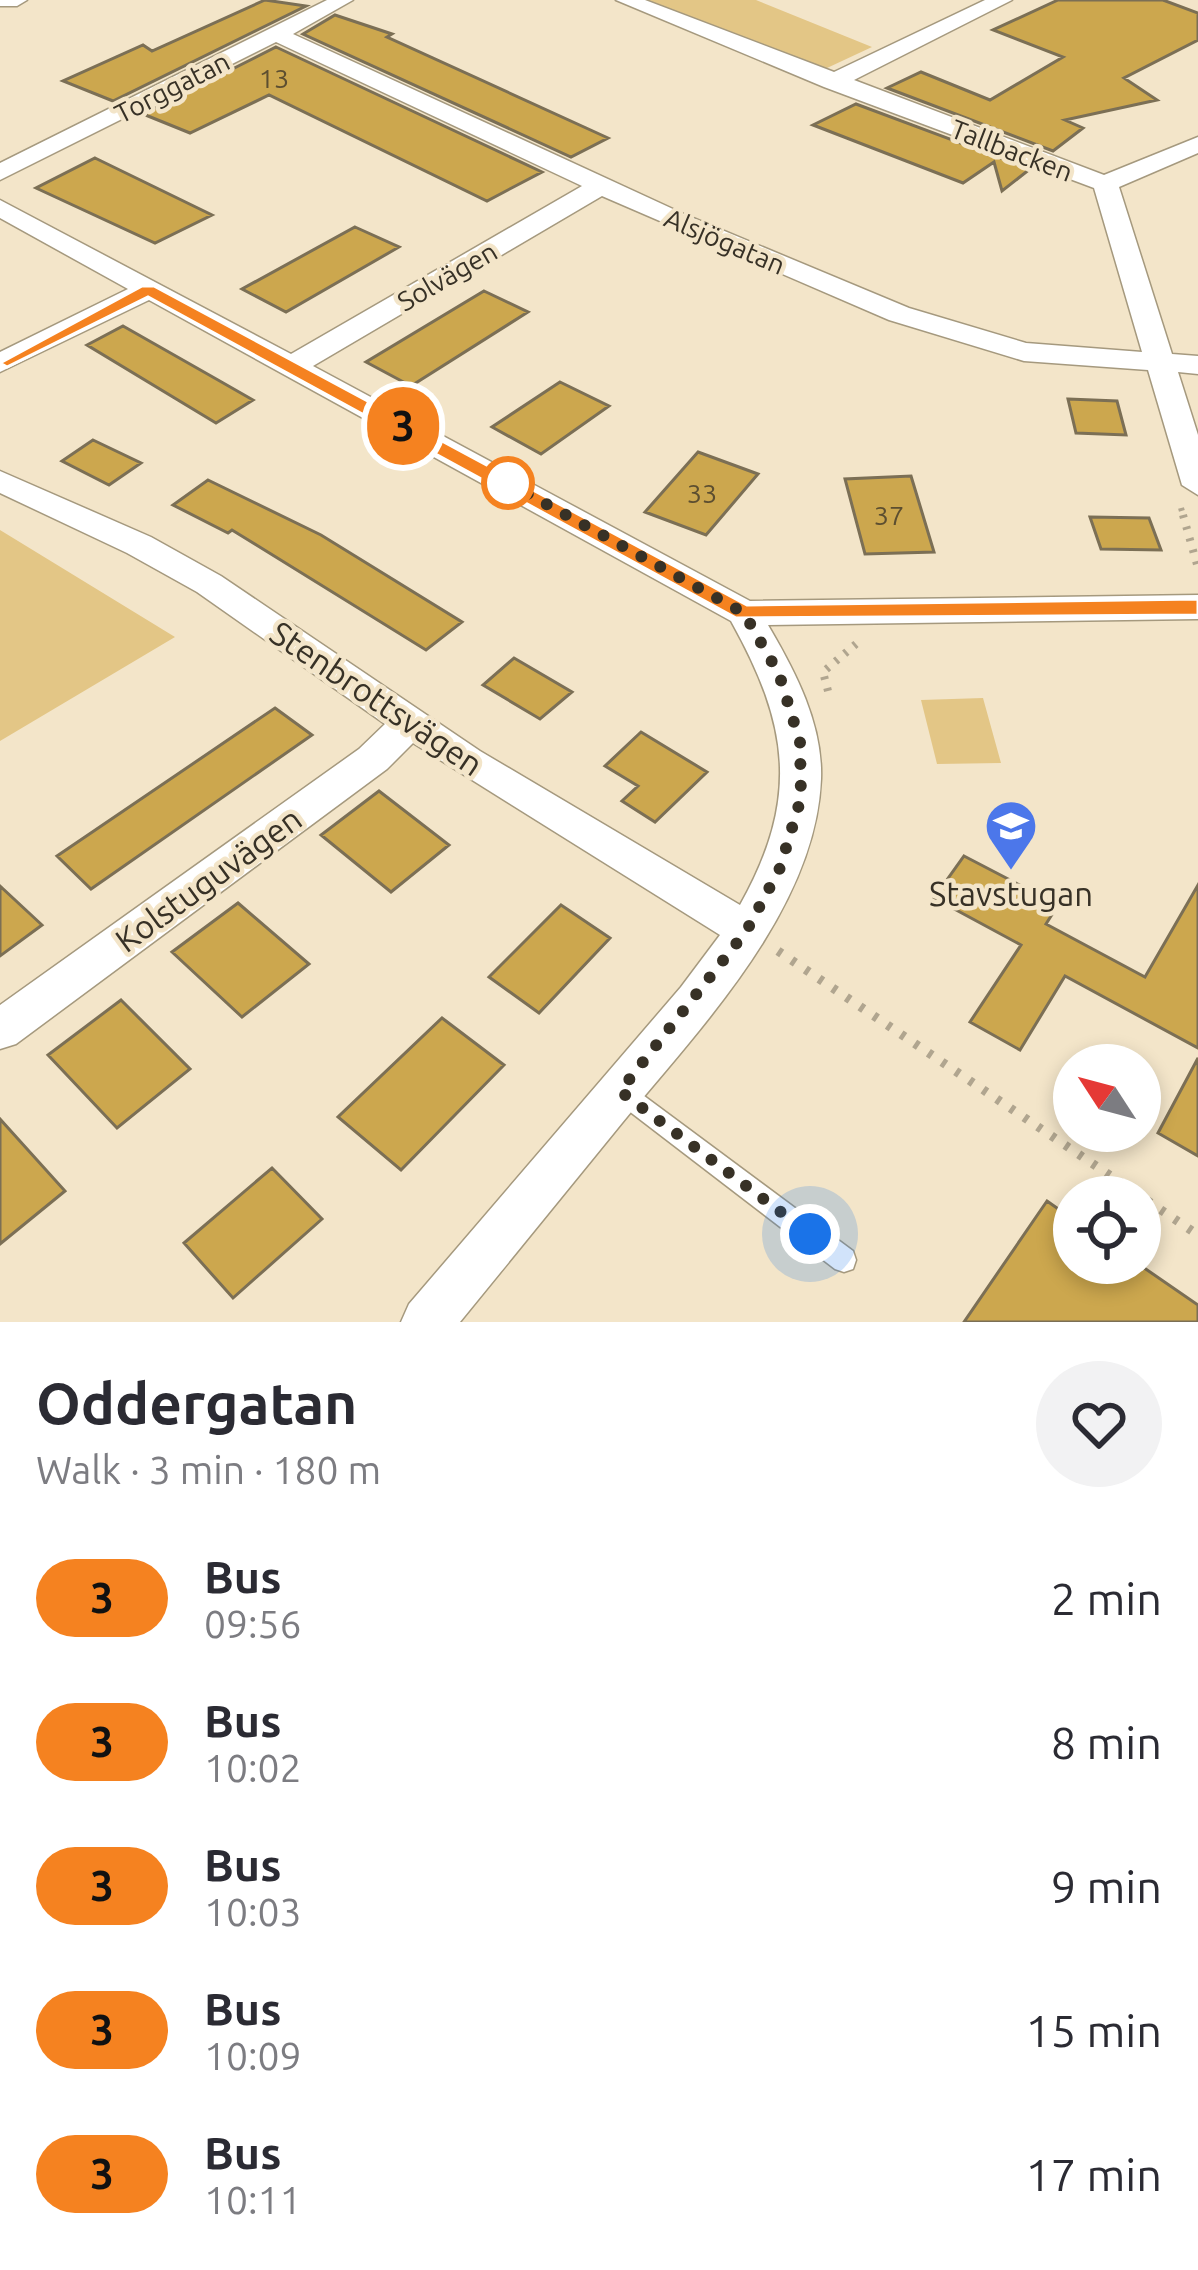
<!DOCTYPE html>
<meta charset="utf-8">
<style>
body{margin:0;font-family:Ubuntu,sans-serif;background:#f2f2f3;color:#2b2b33;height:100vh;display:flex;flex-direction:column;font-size:45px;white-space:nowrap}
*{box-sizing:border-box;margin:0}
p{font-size:39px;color:#7c7c81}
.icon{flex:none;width:66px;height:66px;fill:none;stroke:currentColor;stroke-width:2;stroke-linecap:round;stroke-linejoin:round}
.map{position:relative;height:1322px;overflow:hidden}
.panel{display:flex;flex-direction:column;background:#fff;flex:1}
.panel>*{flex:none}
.badge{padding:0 24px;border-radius:39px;font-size:42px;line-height:78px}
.needle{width:78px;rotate:306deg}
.buttons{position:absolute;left:1053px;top:1044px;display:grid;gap:24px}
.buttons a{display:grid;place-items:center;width:108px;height:108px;border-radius:50%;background:#fff;box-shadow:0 6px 18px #0003;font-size:60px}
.you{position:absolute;width:60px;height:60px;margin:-30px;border:9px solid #fff;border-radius:50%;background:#1a73e8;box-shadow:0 0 0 18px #1a73e833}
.map>.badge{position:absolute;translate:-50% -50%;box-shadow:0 0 0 6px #fff}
.round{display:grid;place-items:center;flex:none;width:126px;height:126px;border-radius:63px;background:#f2f2f3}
.summary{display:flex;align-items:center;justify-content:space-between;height:204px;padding:0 36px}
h1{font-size:57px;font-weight:700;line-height:90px}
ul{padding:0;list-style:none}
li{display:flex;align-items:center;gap:36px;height:144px;padding:0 36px}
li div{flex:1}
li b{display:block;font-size:45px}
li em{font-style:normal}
li .badge{min-width:132px;font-weight:700;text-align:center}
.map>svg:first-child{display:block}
.green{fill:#e3c686}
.building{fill:#cca74e;stroke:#7b6f55;stroke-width:3}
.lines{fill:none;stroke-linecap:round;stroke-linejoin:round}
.lane-casing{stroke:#a5997e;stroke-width:3}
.street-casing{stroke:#a5997e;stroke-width:3}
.path-far2{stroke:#b0a58f;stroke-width:6;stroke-dasharray:3 8;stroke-linecap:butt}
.path-far1{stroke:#b0a58f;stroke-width:8;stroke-dasharray:3 9;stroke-linecap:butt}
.path{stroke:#b0a58f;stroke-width:9;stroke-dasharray:4.5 12;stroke-linecap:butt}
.lane{fill:#fff;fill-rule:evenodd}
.street{fill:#fff;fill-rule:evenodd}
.line{fill:#f58220;stroke:#fff;stroke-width:3}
.walk{stroke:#373126;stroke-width:12;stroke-dasharray:0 21.6}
.stop-dot{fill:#fff;stroke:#f58220;stroke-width:6}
.labels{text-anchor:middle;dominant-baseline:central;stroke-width:9;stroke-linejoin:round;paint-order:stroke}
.number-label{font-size:27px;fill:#5c4e30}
.far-street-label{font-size:27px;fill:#373126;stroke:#f3e5c9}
.street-label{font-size:33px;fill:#373126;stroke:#f3e5c9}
.poi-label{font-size:33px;fill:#373126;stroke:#f3e5c9}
</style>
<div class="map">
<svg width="1198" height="1322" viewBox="0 0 1198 1322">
<rect width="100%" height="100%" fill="#f3e5c9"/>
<!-- green -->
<path class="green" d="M 639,0 L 756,0 L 872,47 L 827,68 L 811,70 Z
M 0,530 L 175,637 L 0,741 Z
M 983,698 L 1001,763 L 937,764 L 921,700 Z"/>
<!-- building -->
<path class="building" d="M 265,0 L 306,6 L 113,101 L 63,81 L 143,45 L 152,51 Z
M 1058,0 L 1163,0 L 1198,13 L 1198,40 L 1124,78 L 1157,100 L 1065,120 L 1083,128 L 1053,151 L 887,88 L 921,72 L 990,100 L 1063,57 L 993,30 Z
M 335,15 L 392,34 L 387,37 L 608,138 L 571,157 L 303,34 Z
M 276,47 L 542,172 L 487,201 L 269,95 L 190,133 L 143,114 Z
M 856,104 L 1030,169 L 1002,191 L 994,162 L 963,183 L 813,125 Z
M 95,158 L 212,215 L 155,243 L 36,188 Z
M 355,227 L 399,247 L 286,312 L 242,289 Z
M 484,291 L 528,312 L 411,386 L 366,362 Z
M 123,326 L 218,380 L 253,400 L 216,423 L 87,345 Z
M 560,382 L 609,406 L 541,454 L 492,427 Z
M 1068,399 L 1117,401 L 1126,435 L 1076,433 Z
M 93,440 L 141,463 L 109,485 L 62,461 Z
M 698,452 L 758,474 L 706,535 L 645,512 Z
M 911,476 L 934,552 L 865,554 L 845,479 Z
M 208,480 L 321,535 L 462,622 L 426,650 L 232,530 L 228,533 L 173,505 Z
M 1090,517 L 1149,518 L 1161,550 L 1101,549 Z
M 514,658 L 572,692 L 540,719 L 483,685 Z
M 275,708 L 312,735 L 91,889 L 57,856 Z
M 641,732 L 707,772 L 655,822 L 622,801 L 638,786 L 605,766 Z
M 379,791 L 449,845 L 391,892 L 321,835 Z
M 964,856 L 1058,905 L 1046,924 L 1145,977 L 1198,885 L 1198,1048 L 1065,976 L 1020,1050 L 970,1022 L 1021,945 L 934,898 Z
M 0,886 L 42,925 L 0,956 Z
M 238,903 L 309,964 L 242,1017 L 172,952 Z
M 561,905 L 610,938 L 539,1013 L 489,977 Z
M 121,1000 L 190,1069 L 117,1128 L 48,1055 Z
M 442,1018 L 504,1065 L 401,1170 L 338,1117 Z
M 1198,1058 L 1198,1156 L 1158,1133 Z
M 0,1119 L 65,1191 L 0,1244 Z
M 272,1168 L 322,1219 L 233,1298 L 184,1243 Z
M 1047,1201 L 1074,1220 L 1074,1263 L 1137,1263 L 1198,1305 L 1198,1322 L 964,1322 Z"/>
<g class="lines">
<!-- lane casing -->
<g class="lane-casing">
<path id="lane" d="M 620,1081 L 628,1084 L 853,1251 L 856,1260 L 853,1269 L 844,1272 L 835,1269 L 612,1098 L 609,1091 L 612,1084 Z"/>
</g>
<!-- street casing -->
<g class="street-casing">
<path id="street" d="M 0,0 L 27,0 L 17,6 L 0,6 Z
M 327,0 L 353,0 L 293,34 L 686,215 L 909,308 L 1026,343 L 1142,352 L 1094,188 L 824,87 L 616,0 L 645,0 L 834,72 L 985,0 L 1012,0 L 854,80 L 1104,175 L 1198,137 L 1198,153 L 1119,187 L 1172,354 L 1198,356 L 1198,374 L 1178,372 L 1198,435 L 1198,495 L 1182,485 L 1148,370 L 1024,361 L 889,320 L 602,196 L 313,366 L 750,601 L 1198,595 L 1198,619 L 768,625 C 795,671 823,724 821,779 C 816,909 700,1028 622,1123 C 568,1189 514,1256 460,1322 L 401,1322 L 409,1304 L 681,987 L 720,935 L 413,743 L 387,769 L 16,1044 L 0,1049 L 0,1005 L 359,749 L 385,724 L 197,592 L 127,553 L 0,493 L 0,471 L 151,537 L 221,576 L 480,751 L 740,905 C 800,798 789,725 731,621 L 149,300 L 0,372 L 0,352 L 128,289 L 0,218 L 0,200 L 291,354 L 582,186 L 276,42 L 0,180 L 0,163 Z"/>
</g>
<!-- path-far2 -->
<path class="path-far2" d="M 1181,508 L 1184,518"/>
<!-- path-far1 -->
<path class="path-far1" d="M 1183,515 L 1198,568
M 828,691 L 823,672 L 856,644"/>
<!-- path -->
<path class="path" d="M 778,951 L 1198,1235"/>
<!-- lane -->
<use href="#lane" class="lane"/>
<!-- street -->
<use href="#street" class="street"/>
</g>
<!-- line -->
<path class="line" d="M 142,286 L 154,286 L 747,605 L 1198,599 L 1198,615 L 736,618 L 148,297 L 7,367 L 0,363 Z"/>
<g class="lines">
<!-- walk -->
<path class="walk" d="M 508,483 L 499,478 L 744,613 L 779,674 L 800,742 L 801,798 L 780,868 L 747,930 L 620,1091 L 810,1234"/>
</g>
<!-- icons -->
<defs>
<g id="school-pin" transform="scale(2.7)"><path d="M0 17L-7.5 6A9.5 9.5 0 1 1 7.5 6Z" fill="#4c77ea" stroke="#f3e5c9"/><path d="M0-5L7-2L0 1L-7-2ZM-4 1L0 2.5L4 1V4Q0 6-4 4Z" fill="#fff"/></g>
</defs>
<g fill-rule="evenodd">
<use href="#school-pin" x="1011" y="826"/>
</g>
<!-- markers -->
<circle class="stop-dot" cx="508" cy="483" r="24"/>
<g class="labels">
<!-- number labels -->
<g class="number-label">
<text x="274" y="78">13</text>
<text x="702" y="493">33</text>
<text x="889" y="515">37</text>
</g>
<!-- far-street labels -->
<g class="far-street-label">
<text transform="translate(172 87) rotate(-27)">Torggatan</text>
<text transform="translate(1012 150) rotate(21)">Tallbacken</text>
<text transform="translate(725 241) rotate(23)">Alsjögatan</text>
<text transform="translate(447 276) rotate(-30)">Solvägen</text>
</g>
<!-- street labels -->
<g class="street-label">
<text transform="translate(377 698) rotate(34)">Stenbrottsvägen</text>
<text transform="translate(208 879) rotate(-36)">Kolstuguvägen</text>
</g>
<!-- poi labels -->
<g class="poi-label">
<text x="1011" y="893">Stavstugan</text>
</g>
</g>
</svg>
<div class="buttons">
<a><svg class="needle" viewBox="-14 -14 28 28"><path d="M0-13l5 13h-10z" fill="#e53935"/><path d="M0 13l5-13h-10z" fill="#7c7c81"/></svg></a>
<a><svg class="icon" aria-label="locate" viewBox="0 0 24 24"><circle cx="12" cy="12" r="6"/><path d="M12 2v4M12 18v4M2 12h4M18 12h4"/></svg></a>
</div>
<div class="you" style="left:810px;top:1234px"></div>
<b class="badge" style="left:403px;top:426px;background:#f58220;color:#111">3</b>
</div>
<section class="panel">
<div class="summary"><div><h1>Oddergatan</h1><p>Walk · 3 min · 180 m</p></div><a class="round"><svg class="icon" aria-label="heart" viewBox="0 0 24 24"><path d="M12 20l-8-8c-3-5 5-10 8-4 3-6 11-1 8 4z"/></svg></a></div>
<ul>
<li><span class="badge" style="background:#f58220;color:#111">3</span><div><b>Bus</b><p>09:56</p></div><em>2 min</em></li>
<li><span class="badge" style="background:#f58220;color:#111">3</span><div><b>Bus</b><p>10:02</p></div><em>8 min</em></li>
<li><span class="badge" style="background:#f58220;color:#111">3</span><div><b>Bus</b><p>10:03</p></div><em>9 min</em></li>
<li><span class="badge" style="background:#f58220;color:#111">3</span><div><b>Bus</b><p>10:09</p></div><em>15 min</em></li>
<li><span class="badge" style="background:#f58220;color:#111">3</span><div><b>Bus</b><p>10:11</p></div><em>17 min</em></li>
</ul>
</section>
